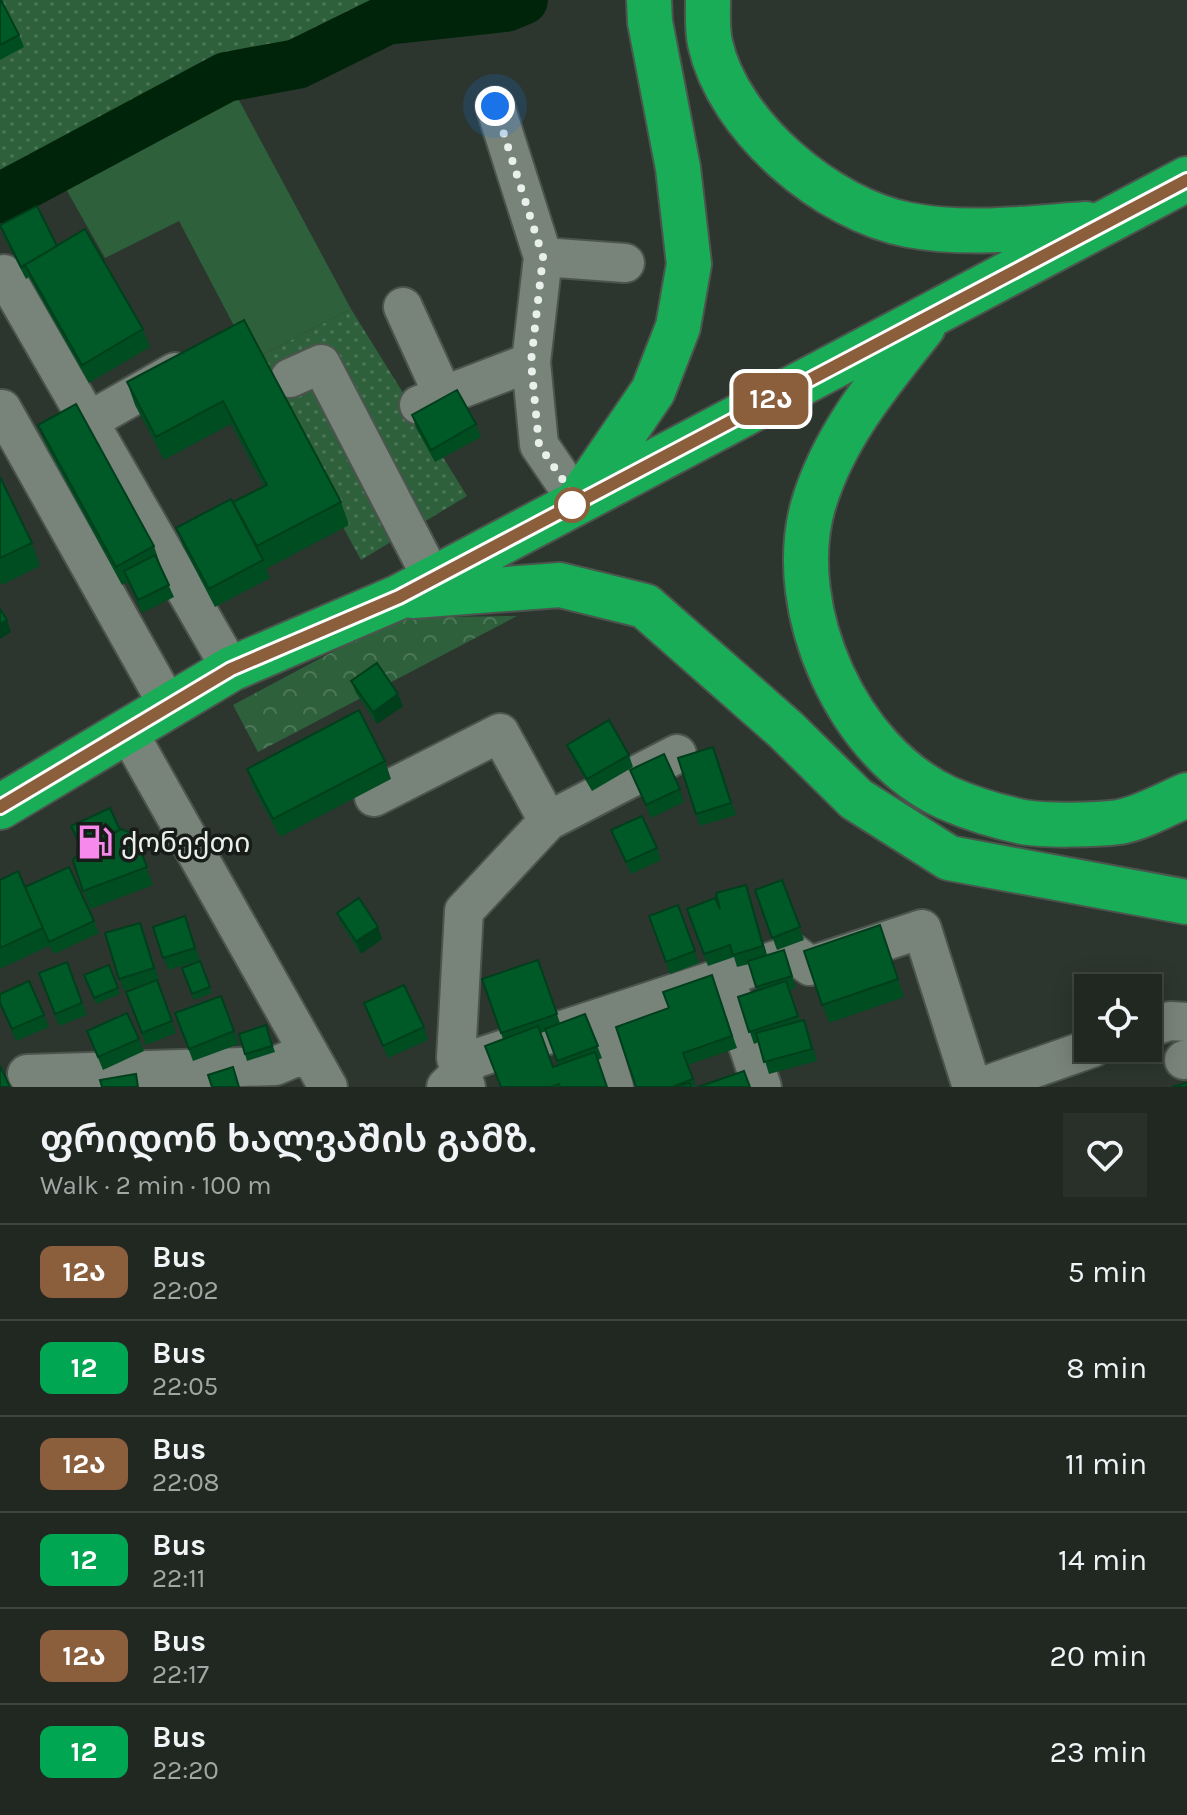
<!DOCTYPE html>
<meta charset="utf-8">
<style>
body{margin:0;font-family:Karla,"Noto Sans Georgian",sans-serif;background:#29302a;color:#f1f3f6;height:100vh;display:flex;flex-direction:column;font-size:30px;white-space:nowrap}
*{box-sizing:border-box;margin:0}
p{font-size:26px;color:#a2a6a5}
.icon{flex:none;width:44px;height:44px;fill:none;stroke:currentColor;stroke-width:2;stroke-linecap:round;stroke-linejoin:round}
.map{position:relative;height:1087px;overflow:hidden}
.side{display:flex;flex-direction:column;background:#212822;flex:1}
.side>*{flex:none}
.badge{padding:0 16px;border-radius:12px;font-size:28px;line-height:52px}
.fabs{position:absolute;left:1074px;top:974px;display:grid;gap:16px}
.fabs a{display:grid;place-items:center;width:88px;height:88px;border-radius:0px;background:#212822;box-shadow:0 4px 20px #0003,0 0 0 2px #3e4440;font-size:40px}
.you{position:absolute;width:40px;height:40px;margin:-20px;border:6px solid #fff;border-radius:50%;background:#1a73e8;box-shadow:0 0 0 12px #1a73e833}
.map>.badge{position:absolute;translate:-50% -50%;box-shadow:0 0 0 4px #fff}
.round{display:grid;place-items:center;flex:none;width:84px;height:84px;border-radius:0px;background:#29302a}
.headline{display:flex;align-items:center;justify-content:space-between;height:136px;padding:0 40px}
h1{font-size:38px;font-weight:600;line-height:60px}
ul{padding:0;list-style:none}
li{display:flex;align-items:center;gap:24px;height:96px;padding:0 40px;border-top:2px solid #3e4440}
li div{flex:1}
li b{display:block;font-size:30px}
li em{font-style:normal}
li .badge{min-width:88px;font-weight:700;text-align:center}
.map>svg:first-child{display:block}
.grass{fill:url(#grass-dots)}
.forest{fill:url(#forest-crowns)}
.green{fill:#2f603c}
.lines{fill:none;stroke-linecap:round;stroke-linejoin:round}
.river{stroke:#00240a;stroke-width:50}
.minor-casing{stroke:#4b544d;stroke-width:42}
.highway-casing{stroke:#4b544d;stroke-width:48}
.minor{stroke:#78837a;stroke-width:38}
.highway{stroke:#18ad56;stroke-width:44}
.wall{fill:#004d22;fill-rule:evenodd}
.shaded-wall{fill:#003f1c}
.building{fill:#005a28;stroke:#003f1c;stroke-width:2}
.line-casing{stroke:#fff;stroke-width:18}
.line{stroke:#8b5e3c;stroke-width:12}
.walk{stroke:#e9efea;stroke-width:8;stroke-dasharray:0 14.4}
.stop-dot{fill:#fff;stroke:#8b5e3c;stroke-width:4}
.labels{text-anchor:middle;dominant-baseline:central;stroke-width:7;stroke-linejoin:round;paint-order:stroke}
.poi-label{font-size:28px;fill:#e9efea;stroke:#181c18;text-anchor:start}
</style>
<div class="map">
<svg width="1187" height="1087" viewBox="0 0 1187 1087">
<defs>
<pattern id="grass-dots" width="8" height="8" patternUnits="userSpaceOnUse" patternTransform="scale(2)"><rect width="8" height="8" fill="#2f603c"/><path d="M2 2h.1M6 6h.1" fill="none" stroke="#4d7758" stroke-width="1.8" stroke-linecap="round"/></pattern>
<pattern id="forest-crowns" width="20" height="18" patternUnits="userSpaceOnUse" patternTransform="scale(2)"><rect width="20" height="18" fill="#2f603c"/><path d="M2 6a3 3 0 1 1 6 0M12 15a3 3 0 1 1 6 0" fill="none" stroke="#4d7758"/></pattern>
</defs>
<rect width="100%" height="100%" fill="#2c362e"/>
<!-- grass -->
<path class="grass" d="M 0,0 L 419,0 L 379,2 L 324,33 L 256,49 L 0,185 Z
M 351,309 L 467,496 L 361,560 L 252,360 Z"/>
<!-- forest -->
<path class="forest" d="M 517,616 L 258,752 L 233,705 L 396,618 Z"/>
<!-- green -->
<path class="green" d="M 233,89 L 351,309 L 252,360 L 179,221 L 105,258 L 62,182 L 117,142 Z"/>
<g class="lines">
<!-- river -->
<path class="river" d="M 0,198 L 226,77 L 297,64 L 386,20 L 506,7 L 523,0"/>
<!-- minor casing -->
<g class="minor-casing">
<path id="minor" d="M 495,106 L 543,257 L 531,362 L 539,445 L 578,502
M 543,257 L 625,263
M 4,274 L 231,669
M 403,307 L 443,395
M 290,378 L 321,364 L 432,578
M 419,405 L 531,362
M 2,409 L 168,705
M 89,421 L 175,372
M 127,730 L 328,1087
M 374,797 L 500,733 L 548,821
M 725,977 L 762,1087
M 594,1020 L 614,1087
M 1148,1028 L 1170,1021 L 1187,1022
M 1184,1060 L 1187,1059
M 27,1074 L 275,1066 L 308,1052
M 446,1087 L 474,1059 L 794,954 L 810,966 L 922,929 L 972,1087
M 466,1087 L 456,1058 L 464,911 L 548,821 L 677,754
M 981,1087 L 1092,1048"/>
</g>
<!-- highway casing -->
<g class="highway-casing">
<path id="highway" d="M 708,0 C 708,14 707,29 710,43 C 728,126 827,210 909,225 C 968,236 1027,228 1086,224
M 923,327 C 879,382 833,437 813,506 C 784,610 848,753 947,798 C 970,808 999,817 1023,822 C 1045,826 1096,825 1119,822 C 1142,818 1166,804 1187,795
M 580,498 L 653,391 L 678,327 L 689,264 L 678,168 L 650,22 L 649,0
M 413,596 L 560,585 L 645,606 L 786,730 L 856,799 L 949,858 L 1187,902
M 0,807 L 231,669 L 399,597 L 1187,179"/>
</g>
<!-- minor -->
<use href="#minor" class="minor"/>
<!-- highway -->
<use href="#highway" class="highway"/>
</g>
<!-- wall -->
<path class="wall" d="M 0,0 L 19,35 L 24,47 L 0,60 Z
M 0,225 L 57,246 L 143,329 L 150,347 L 89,383 L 29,277 L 26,279 L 4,237 Z
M 244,320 L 341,502 L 349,525 L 266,569 L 270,578 L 215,607 L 183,546 L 176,528 L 234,506 L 264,486 L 231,424 L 164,460 L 135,405 L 127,382 Z
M 412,415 L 476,424 L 481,437 L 435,462 L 416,428 Z
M 38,425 L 154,546 L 160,564 L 159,564 L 174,597 L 142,613 L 128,582 L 122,585 L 45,443 Z
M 0,477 L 32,543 L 40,566 L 2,585 L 0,581 Z
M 351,681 L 403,706 L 377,724 L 356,693 Z
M 567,745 L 629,755 L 633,767 L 592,791 L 572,757 Z
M 718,759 L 736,815 L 700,826 L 696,814 Z
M 385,761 L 391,779 L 280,837 L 253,787 L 247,769 Z
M 630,770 L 680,789 L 684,802 L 651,818 Z
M 71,826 L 120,830 L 134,834 L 153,885 L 90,909 L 73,860 L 82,849 Z
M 611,830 L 657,848 L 661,860 L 631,874 Z
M 0,880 L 25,887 L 94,921 L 99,933 L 54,954 L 49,946 L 0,969 Z
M 782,880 L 804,940 L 777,950 L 755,890 Z
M 750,897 L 767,955 L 784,950 L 796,988 L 790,990 L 800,1021 L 809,1032 L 817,1061 L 769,1074 L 759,1042 L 754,1044 L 738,997 L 758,991 L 749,964 L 737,967 L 734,957 L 708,966 L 687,909 L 720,909 Z
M 678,905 L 699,963 L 670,974 L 649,916 Z
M 337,913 L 378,927 L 382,939 L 361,954 L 342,925 Z
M 185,916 L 200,960 L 168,970 L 153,927 Z
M 880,925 L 904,997 L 829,1023 L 804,951 Z
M 145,935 L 159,980 L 157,980 L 176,1033 L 146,1045 L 126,992 L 154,981 L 124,991 L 119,979 Z
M 538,960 L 560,1023 L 585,1014 L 602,1058 L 598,1060 L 607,1087 L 500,1087 L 503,1039 L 482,979 ZM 546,1031 L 558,1065 L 553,1067 L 541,1033 Z
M 200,961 L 212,993 L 194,1000 L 182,968 Z
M 67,962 L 87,1015 L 59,1026 L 39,973 Z
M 109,965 L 120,994 L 96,1004 L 84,975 Z
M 712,975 L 737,1048 L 688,1065 L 696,1087 L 636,1087 L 669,1008 Z
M 0,994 L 44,1015 L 49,1027 L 16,1041 L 0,1004 Z
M 221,996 L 239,1044 L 193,1061 L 175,1013 Z
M 364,1003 L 424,1027 L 428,1040 L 388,1058 Z
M 266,1025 L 275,1052 L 247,1061 L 239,1034 Z
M 87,1031 L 139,1039 L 144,1051 L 103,1070 Z"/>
<!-- shaded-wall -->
<path class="shaded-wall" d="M 7,620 L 11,632 L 0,639 L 0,624 Z
M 398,694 L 403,706 L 377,724 L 373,712 Z
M 746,885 L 750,897 L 768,959 L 763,946 Z
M 378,927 L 382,939 L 361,954 L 356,941 Z"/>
<!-- building -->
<path class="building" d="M 0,0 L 1,0 L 19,35 L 0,45 Z
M 37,206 L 57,246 L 21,267 L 0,225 Z
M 85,229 L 143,329 L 82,365 L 25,265 Z
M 244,320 L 341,502 L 257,546 L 233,502 L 267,485 L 223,401 L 156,437 L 127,382 Z
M 457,390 L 476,424 L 431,450 L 412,415 Z
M 76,404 L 154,546 L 116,567 L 38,425 Z
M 0,477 L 32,543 L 0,558 Z
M 231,499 L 263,560 L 209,589 L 176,528 Z
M 155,555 L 169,585 L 138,600 L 124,571 Z
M 0,609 L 7,620 L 0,624 Z
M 377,663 L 398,694 L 373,712 L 351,681 Z
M 359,710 L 385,761 L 273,819 L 247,769 Z
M 609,720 L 629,755 L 587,779 L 567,745 Z
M 713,747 L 731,803 L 696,814 L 678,758 Z
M 664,754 L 680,789 L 646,805 L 630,770 Z
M 110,808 L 120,830 L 82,849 L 71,826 Z
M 642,816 L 657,848 L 626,862 L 611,830 Z
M 121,829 L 134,834 L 147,867 L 83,891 L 73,860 L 83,848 Z
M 69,867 L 94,921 L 49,942 L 25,887 Z
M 18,871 L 43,928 L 0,948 L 0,880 Z
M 782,880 L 800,927 L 772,938 L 755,890 Z
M 746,885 L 763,946 L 733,955 L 730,945 L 704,954 L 687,909 L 715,898 L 720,909 L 716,893 Z
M 359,898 L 378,927 L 356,941 L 337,913 Z
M 678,905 L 695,951 L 666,962 L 649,916 Z
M 185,916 L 195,948 L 163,958 L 153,927 Z
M 140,923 L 154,968 L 119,979 L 105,933 Z
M 880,925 L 898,979 L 822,1005 L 804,951 Z
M 784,950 L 792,976 L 756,987 L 748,961 Z
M 538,960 L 557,1014 L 501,1033 L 482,979 Z
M 200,961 L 210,987 L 192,994 L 182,968 Z
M 67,962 L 82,1003 L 55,1014 L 39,973 Z
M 109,965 L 118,988 L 94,998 L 84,975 Z
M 712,975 L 732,1036 L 683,1053 L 693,1079 L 672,1087 L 636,1087 L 616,1027 L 669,1008 L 663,992 Z
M 157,980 L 172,1021 L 142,1033 L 126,992 Z
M 29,981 L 44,1015 L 12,1029 L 0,1003 L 0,994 Z
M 786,981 L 798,1016 L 749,1032 L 738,997 Z
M 404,985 L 424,1027 L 383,1046 L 364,1003 Z
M 221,996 L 234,1031 L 189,1049 L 175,1013 Z
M 127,1013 L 139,1039 L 98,1057 L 87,1031 Z
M 585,1014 L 598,1046 L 557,1061 L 545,1029 Z
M 804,1020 L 812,1049 L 764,1062 L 756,1033 Z
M 266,1025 L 272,1046 L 245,1054 L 239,1034 Z
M 538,1026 L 553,1067 L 595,1052 L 607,1087 L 560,1087 L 559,1084 L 551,1087 L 501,1087 L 485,1046 Z
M 0,1066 L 10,1087 L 0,1087 Z
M 233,1067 L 239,1087 L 212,1087 L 208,1075 Z
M 744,1071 L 750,1087 L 698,1087 Z
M 136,1074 L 138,1087 L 102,1087 L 100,1080 Z
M 690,1083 L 691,1087 L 674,1087 Z
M 1187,1083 L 1187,1087 L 1172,1087 Z"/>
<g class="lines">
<!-- line casing -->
<g class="line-casing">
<path id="line" d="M 0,807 L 231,669 L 399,597 L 1187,180"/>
</g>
<!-- line -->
<use href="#line" class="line"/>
<!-- walk -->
<path class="walk" d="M 495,106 L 543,257 L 531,362 L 539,445 L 578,502 L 572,505"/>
</g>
<!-- icons -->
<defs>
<g id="fuel-bare" transform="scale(2.76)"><path d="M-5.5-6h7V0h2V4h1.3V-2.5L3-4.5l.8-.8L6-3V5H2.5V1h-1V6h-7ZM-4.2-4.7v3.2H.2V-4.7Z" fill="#f788ec" stroke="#181c18" stroke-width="2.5" paint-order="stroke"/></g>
</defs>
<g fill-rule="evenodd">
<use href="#fuel-bare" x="95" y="842"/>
</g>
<!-- markers -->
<circle class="stop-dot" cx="572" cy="505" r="16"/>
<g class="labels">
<!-- poi labels -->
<g class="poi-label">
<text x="121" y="842">ქონექთი</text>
</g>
</g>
</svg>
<div class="fabs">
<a><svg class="icon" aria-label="locate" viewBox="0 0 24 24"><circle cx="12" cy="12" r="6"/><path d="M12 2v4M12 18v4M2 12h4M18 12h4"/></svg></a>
</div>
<div class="you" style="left:495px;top:106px"></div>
<b class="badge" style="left:771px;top:399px;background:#8b5e3c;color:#fff">12ა</b>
</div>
<section class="side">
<div class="headline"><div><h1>ფრიდონ ხალვაშის გამზ.</h1><p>Walk · 2 min · 100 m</p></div><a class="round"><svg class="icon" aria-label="heart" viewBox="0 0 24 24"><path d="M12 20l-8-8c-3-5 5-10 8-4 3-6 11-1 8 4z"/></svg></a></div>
<ul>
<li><span class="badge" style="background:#8b5e3c;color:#fff">12ა</span><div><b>Bus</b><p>22:02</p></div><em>5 min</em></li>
<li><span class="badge" style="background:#00a651;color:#fff">12</span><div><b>Bus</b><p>22:05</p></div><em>8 min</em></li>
<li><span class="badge" style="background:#8b5e3c;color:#fff">12ა</span><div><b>Bus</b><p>22:08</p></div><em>11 min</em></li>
<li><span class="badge" style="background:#00a651;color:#fff">12</span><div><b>Bus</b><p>22:11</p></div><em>14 min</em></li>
<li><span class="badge" style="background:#8b5e3c;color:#fff">12ა</span><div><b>Bus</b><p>22:17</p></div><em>20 min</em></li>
<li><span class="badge" style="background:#00a651;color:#fff">12</span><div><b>Bus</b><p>22:20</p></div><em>23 min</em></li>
</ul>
</section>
